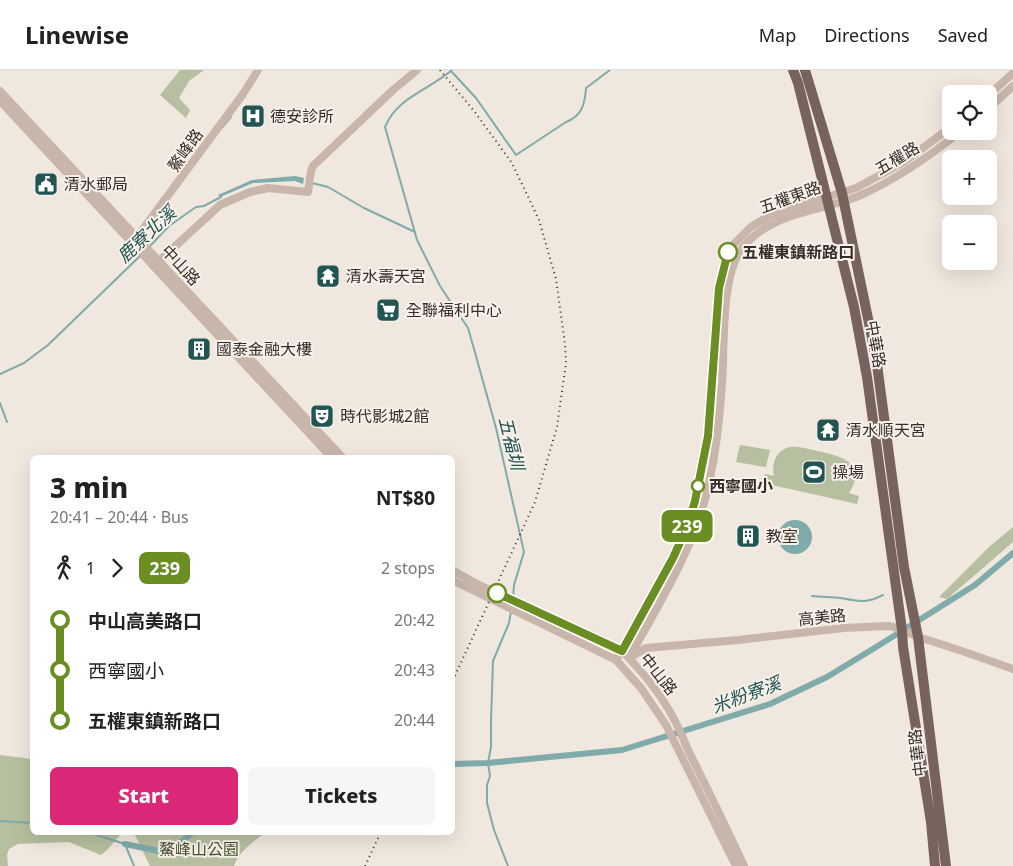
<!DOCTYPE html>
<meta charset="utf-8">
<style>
body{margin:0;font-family:"Noto Sans","Noto Sans TC",sans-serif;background:#f6f6f6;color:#222;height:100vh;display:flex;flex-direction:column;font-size:19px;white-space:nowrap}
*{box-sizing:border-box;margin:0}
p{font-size:16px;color:#767676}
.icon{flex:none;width:28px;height:28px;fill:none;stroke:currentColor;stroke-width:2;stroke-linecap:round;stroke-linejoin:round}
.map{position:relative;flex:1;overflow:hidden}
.side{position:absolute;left:30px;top:385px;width:425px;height:380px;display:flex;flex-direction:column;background:#fff;border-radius:8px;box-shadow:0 5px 20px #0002}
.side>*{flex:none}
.badge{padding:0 10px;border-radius:8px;font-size:18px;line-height:32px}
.controls{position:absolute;left:942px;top:15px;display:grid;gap:10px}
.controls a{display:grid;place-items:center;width:55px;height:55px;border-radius:8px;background:#fff;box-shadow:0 5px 20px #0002;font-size:25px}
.map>.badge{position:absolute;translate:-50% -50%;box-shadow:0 0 0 2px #fff}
.legs{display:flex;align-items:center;gap:8px;height:55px;padding:0 20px;font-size:16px}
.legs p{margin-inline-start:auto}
.head{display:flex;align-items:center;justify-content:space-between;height:85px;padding:0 20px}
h1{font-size:28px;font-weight:800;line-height:38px}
.action{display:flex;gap:10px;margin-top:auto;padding:10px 20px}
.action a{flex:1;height:58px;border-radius:8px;background:#db2777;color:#fff;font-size:20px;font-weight:800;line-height:58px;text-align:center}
.action a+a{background:#f6f6f6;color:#222}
ul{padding:0 20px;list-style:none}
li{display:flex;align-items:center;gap:18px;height:50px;font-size:19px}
li i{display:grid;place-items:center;width:8px;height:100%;margin:0 6px;background:currentColor}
li i::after{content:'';width:12px;height:12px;margin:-6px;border:4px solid;border-radius:50%;background:#fff}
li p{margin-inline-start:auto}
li:first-child i{background:linear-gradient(#0000 50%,currentColor 0)}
li:last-child i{background:linear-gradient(currentColor 50%,#0000 0)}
header{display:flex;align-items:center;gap:30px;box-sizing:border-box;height:70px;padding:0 25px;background:#fff;border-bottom:1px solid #e0e0e0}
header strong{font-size:24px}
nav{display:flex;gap:28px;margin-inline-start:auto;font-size:18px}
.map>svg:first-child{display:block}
.green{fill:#b6bf9f}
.water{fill:#7fabaa}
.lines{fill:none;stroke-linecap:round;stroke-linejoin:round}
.stream{stroke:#7fabaa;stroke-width:2}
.canal{stroke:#7fabaa;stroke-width:6}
.tertiary{stroke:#c8b6ab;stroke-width:8}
.primary{stroke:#77635c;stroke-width:10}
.rail{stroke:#362d29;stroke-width:2;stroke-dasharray:1 4;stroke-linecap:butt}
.line-1-casing{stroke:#fff;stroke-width:11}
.line-1{stroke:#6b8e23;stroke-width:8}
.stop-1-dot{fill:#fff;stroke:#6b8e23;stroke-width:2.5}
.labels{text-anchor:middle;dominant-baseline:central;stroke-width:4;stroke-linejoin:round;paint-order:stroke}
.poi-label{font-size:16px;fill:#362d29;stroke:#f8f1ea;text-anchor:start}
.street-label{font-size:16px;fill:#362d29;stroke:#f8f1ea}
.stop-label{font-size:16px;font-weight:bold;fill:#362d29;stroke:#f8f1ea;text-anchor:start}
.park-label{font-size:16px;fill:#48522f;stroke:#f8f1ea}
.water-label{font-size:18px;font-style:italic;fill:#225454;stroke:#f8f1ea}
</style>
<header>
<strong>Linewise</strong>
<nav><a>Map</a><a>Directions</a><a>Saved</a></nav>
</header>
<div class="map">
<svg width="1013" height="796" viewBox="0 0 1013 796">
<rect width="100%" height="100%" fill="#f0e7de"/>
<!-- green -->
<path class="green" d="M 180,0 L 204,0 L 189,11 L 179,28 L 190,40 L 186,48 L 160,25 Z
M 740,375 L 770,380 L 766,397 L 736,392 Z
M 790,377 C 801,376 811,380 822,382 C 845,387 867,395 849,423 L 859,426 L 857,434 L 763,413 L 765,404 L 774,406 C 771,393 776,380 790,377 Z
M 1013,457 L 1013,472 L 947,529 L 939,527 L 989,477 Z
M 0,685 L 32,689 L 32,762 L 122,763 L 106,781 L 101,785 L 69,772 L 18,774 L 9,779 L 7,785 L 8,796 L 0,796 Z
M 134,763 L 265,763 C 253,772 239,781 234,796 L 150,796 Z"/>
<!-- water -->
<path class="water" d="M 295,106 L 304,108 L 303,114 L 295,111 L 253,113 L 220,127 L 218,125 L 252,110 Z
M778 467a17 17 0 1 1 34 0a17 17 0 1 1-34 0Z"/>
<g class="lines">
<!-- stream -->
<path class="stream" d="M 452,0 C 429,20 397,27 385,57 L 417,170 L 440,216 L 468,258 L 474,279 L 496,358 L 524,482 L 514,515 L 513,529
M 451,1 L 476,28 L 516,85 L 566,52 C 582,46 585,34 586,18 L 610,0
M 223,57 L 231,47
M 312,113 L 328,117 L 364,138 L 415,162
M 149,177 L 169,156 L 196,137 L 204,136 L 221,127
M 0,304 L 24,293 L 48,275 L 140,186
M 0,333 L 7,352
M 812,526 C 822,527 831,527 841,528 C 858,531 866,534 883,525
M 0,751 L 32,753
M 87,762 L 125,774 L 134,796
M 508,796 L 494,760 L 487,733 L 487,715 L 490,706 L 488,693 L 491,677 L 491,651 L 493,591 L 509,553 L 511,541"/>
<!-- canal -->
<path class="canal" d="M 452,694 L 488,693 L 622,680 L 770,634 L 827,607 L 881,574 L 975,515 L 1013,483
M 125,774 L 168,783 L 193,762"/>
<!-- tertiary -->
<path class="tertiary" d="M 0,21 L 343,388
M 989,25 L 1013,3
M 0,31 L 332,388
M 989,38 L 1013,16
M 135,170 L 243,24 L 258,0
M 157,193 L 220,135 L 250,122 L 268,118 L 308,122 L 311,101 L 313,96 L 393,20 L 417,0
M 452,500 L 479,515 L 622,581 C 643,602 661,624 675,651 C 681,662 685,674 691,686 C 709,722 727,759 744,796
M 452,510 L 616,590 L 641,618 L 666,655 L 736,796
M 629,588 C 660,532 695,477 709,414 C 716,381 720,346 722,313 C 725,276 720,205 743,177 C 773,141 819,142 859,126 C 895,110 930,86 961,61
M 629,588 L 646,578 L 738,570 L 844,558 L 888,556 C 900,557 909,564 921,568 C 952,577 982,588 1013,599
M 616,590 L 673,488 L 687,457 L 695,431 L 708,366 L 719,218 L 728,182 L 733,175 L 751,157 L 771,145 L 856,118 L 904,92 L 951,57"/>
<!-- primary -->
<path class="primary" d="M 793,0 L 798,13 L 854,237 L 867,307 L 902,560 L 903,577 L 931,752 L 935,796
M 805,0 L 842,123 L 876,287 L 904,497 L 918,567 L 946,796"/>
<!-- rail -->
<path class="rail" d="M 440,0 L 474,41 L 512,93 L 539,150 L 556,209 L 565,274 L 566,293 L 557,357 L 535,432 L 452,612
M 365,796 L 381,762"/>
</g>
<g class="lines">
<!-- line-1 casing -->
<g class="line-1-casing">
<path id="line-1" d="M 497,523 L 622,581 L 673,488 L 687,457 L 695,431 L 708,366 L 719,218 L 728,182"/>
</g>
<!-- line-1 -->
<use href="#line-1" class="line-1"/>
</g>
<!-- icons -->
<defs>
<g id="hospital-square" transform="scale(1.25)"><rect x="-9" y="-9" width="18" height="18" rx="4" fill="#225454" stroke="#f8f1ea"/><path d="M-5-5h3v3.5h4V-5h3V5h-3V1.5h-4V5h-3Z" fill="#fff"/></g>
<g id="civic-square" transform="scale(1.25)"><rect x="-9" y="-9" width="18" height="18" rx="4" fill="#225454" stroke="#f8f1ea"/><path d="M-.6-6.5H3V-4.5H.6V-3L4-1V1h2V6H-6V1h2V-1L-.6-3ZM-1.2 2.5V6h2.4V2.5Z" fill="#fff"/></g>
<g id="temple-square" transform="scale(1.25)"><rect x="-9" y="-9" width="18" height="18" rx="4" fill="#225454" stroke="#f8f1ea"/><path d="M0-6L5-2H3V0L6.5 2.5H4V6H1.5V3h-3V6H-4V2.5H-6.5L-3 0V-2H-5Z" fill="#fff"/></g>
<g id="supermarket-square" transform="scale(1.25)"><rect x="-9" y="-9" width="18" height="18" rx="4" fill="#225454" stroke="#f8f1ea"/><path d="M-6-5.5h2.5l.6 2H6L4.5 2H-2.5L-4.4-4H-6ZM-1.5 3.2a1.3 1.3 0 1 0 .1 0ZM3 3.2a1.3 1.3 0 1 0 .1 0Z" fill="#fff"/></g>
<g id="building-square" transform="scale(1.25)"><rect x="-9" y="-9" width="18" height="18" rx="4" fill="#225454" stroke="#f8f1ea"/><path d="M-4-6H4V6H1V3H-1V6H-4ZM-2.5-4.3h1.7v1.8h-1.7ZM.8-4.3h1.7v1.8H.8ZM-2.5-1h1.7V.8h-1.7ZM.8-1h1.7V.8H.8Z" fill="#fff"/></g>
<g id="theatre-square" transform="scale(1.25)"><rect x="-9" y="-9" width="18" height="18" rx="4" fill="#225454" stroke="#f8f1ea"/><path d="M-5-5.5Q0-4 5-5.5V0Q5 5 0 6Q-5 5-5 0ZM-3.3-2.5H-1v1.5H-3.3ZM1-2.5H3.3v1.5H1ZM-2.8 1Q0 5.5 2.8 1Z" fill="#fff"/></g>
<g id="stadium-square" transform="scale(1.25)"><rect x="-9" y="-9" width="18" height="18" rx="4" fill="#225454" stroke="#f8f1ea"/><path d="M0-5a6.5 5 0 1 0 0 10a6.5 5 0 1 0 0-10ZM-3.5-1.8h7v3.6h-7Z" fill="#fff"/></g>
</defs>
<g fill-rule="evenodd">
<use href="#hospital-square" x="253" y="46"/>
<use href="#civic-square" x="46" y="114"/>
<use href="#temple-square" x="328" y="206"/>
<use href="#supermarket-square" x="388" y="240"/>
<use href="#building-square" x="199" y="279"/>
<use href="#theatre-square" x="322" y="346"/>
<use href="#temple-square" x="828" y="360"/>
<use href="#stadium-square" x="814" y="402"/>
<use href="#building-square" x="748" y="466"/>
</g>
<!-- markers -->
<g class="stop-1-dot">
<circle cx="728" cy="182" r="9"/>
<circle cx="698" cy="416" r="6"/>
<circle cx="497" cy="523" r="9"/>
</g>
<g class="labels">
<!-- poi labels -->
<g class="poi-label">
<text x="270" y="46">德安診所</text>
<text x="64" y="114">清水郵局</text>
<text x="346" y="206">清水壽天宮</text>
<text x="406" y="240">全聯福利中心</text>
<text x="216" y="279">國泰金融大樓</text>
<text x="340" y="346">時代影城2館</text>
<text x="846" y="360">清水順天宮</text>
<text x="832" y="402">操場</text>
<text x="766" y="466">教室</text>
</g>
<!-- street labels -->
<g class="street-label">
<text transform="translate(185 80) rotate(-55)">鰲峰路</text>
<text transform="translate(897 88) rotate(-31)">五權路</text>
<text transform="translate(790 127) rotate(-20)">五權東路</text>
<text transform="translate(181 195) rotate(47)">中山路</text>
<text transform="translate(876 274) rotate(80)">中華路</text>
<text transform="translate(822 547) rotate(-6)">高美路</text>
<text transform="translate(659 604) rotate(51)">中山路</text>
<text transform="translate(917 683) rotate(-97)">中華路</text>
</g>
<!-- stop labels -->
<g class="stop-label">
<text x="742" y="182">五權東鎮新路口</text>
<text x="709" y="416">西寧國小</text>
</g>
<!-- park labels -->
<g class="park-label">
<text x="199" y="779">鰲峰山公園</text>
</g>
<!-- water labels -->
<g class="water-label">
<text transform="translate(146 164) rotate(-43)">鹿寮北溪</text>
<text transform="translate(512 373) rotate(76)">五福圳</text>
<text transform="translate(746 624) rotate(-20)">米粉寮溪</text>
</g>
</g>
</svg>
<div class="controls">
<a><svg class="icon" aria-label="locate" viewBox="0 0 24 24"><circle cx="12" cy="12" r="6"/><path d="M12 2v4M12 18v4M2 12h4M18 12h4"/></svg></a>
<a>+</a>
<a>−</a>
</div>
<b class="badge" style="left:687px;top:456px;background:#6b8e23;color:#fff">239</b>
<section class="side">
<div class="head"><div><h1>3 min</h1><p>20:41 – 20:44 · Bus</p></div><b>NT$80</b></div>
<div class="legs"><svg class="icon" aria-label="walk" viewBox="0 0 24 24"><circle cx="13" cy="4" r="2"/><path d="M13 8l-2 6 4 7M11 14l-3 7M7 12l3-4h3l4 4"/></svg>1<svg class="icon" aria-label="forward" viewBox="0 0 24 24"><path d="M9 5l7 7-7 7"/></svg><b class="badge" style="background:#6b8e23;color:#fff">239</b><p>2 stops</p></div>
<ul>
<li><i style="color:#6b8e23"></i><b>中山高美路口</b><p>20:42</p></li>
<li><i style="color:#6b8e23"></i><span>西寧國小</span><p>20:43</p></li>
<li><i style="color:#6b8e23"></i><b>五權東鎮新路口</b><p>20:44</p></li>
</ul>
<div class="action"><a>Start</a><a>Tickets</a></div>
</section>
</div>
